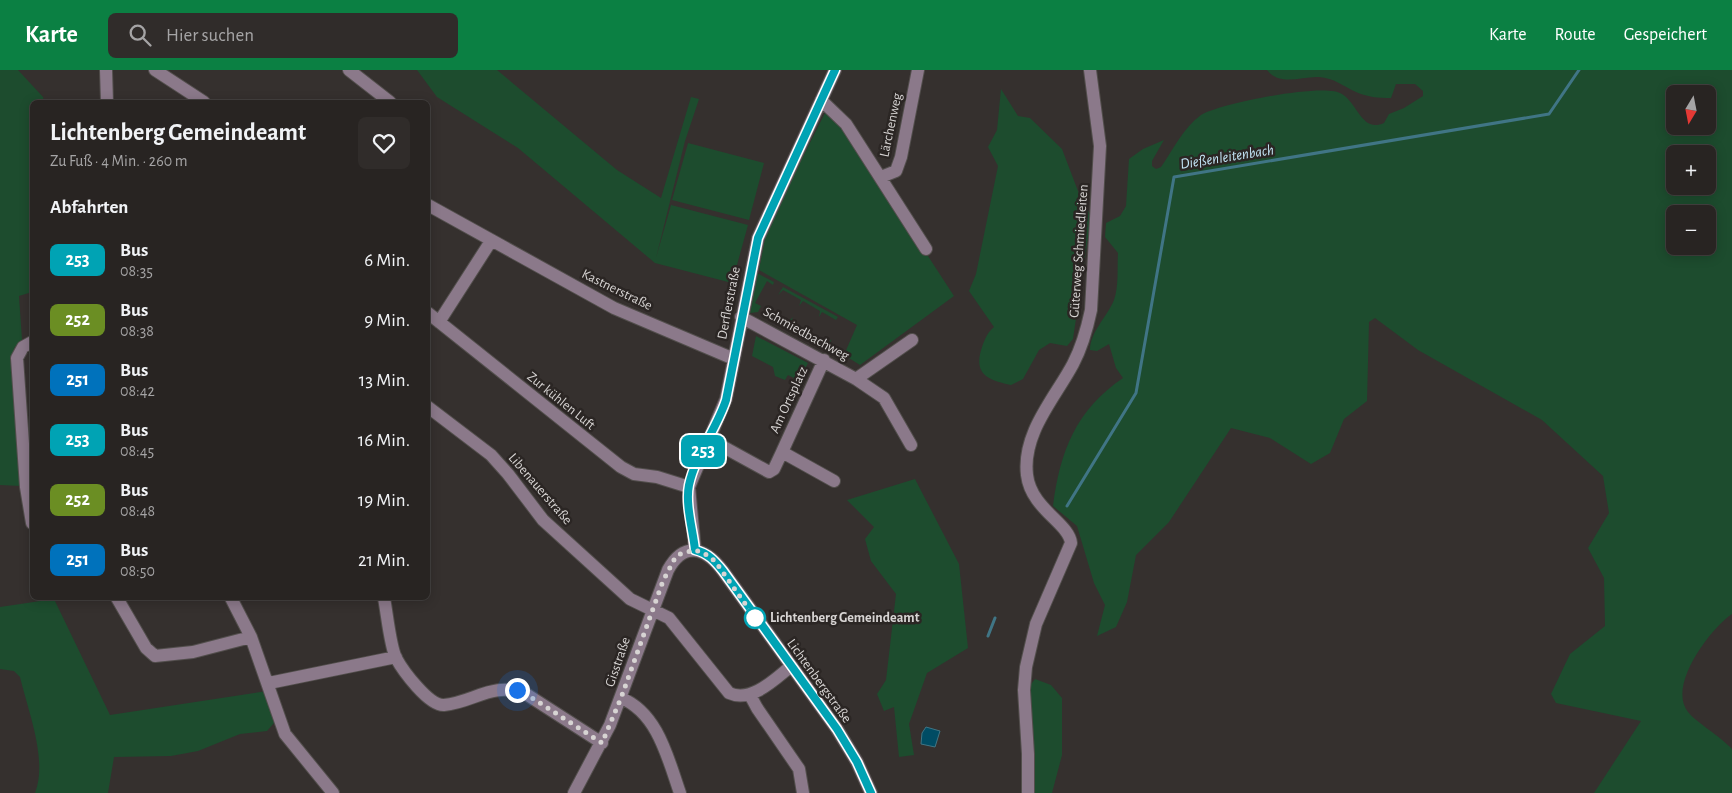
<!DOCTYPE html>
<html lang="de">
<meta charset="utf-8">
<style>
body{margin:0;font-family:"Alegreya Sans",sans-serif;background:#302c2a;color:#f1f3f6;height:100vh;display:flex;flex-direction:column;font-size:19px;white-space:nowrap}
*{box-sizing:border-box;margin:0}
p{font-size:16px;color:#a5a4a5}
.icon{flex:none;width:28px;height:28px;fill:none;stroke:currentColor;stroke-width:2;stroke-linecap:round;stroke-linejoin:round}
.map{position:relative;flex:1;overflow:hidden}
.drawer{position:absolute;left:30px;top:30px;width:400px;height:500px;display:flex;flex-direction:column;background:#282422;border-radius:8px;box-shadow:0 2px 12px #0003,0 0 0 1px #444140}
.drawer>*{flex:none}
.badge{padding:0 10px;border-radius:8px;font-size:18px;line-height:32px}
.needle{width:32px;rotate:190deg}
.buttons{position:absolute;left:1666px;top:15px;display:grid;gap:10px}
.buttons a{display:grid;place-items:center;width:50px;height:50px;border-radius:8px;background:#282422;box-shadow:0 2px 12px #0003,0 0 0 1px #444140;font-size:25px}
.you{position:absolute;width:25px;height:25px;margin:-12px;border:4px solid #fff;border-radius:50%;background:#1a73e8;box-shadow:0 0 0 8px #1a73e833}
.map>.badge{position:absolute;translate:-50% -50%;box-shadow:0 0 0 2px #fff}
h2{padding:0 20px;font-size:19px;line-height:45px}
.round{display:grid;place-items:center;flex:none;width:52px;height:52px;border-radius:8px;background:#302c2a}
.headline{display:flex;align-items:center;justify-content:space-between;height:85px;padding:0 20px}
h1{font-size:24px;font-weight:700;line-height:38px}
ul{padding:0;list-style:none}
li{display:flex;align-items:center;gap:15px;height:60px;padding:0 20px}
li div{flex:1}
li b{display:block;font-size:19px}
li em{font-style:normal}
li .badge{min-width:55px;font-weight:700;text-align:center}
header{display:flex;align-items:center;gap:30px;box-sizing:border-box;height:70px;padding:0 25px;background:#0b8043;color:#fff}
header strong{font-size:24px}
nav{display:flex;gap:28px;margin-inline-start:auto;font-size:18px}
.search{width:350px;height:45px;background:#302c2a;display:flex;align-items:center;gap:12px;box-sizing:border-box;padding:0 18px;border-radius:8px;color:#a5a4a5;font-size:19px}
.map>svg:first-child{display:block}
.green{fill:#1d4c2e;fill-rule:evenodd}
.water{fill:#004c64;stroke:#407585}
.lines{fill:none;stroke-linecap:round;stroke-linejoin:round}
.stream{stroke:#407585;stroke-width:3}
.minor-casing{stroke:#524e4c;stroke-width:14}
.minor{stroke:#8b798a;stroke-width:12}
.line-casing{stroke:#fff;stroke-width:11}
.line{stroke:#00a3b4;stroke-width:8}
.walk{stroke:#d7d4d3;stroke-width:5;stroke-dasharray:0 9}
.stop-dot{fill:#fff;stroke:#00a3b4;stroke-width:2.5}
.labels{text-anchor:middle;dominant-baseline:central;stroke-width:5;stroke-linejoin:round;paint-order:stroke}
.street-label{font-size:14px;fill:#d7d4d3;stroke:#2b2624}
.stop-label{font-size:14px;font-weight:bold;fill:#d7d4d3;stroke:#2b2624;text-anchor:start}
.water-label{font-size:15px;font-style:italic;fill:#c5e7f8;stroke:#2b2624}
</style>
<header>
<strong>Karte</strong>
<div class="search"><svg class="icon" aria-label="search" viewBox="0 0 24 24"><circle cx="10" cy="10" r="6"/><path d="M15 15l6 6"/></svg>Hier suchen</div>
<nav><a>Karte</a><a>Route</a><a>Gespeichert</a></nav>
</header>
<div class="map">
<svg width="1732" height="723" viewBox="0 0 1732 723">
<rect width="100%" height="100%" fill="#35302e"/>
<!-- green -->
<path class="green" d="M 0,0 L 18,0 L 43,27 L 44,32 L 32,32 L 32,222 L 19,226 L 22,270 L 14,278 L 13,285 L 15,347 L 21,416 L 0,415 Z
M 417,0 L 497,0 L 617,100 L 661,128 L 691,27 L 699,29 L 685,71 L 656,188 L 671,135 L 748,155 L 732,213 L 655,193 L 518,78 L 437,27 Z
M 1267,0 L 1732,0 L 1732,544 C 1710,559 1667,616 1688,642 C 1697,653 1720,666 1732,679 L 1732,723 L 1594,723 L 1641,651 L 1556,633 L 1551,624 L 1570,584 L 1605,556 L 1604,508 L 1588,478 L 1609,443 L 1603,406 L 1542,350 L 1418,280 L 1375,248 L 1369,252 L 1367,331 L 1344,349 L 1330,383 L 1311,394 L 1270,368 L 1231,358 L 1169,452 L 1136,485 L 1127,532 L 1116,557 L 1097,566 L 1105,535 L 1094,513 L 1077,456 L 1053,436 C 1060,381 1076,340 1123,308 L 1116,298 L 1109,274 L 1097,281 L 1090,280 C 1090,262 1107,247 1114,230 C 1119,216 1117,198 1118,183 L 1105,167 L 1106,153 L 1120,146 L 1126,136 L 1129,89 L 1143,79 L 1164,70 L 1152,91 L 1152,96 L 1156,99 L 1161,97 C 1173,80 1183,58 1201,45 C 1218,34 1325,12 1342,24 C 1358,34 1362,63 1384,53 L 1389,44 L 1404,38 L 1423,26 L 1423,21 L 1415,14 L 1396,14 L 1391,28 C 1378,28 1367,27 1356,22 C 1343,16 1334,8 1319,7 C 1302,6 1280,17 1267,0 ZM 1675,24 L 1708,24 L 1708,56 L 1675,56 ZM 1675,84 L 1708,84 L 1708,116 L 1675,116 ZM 1675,144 L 1708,144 L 1708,176 L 1675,176 Z
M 1001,19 L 1018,46 L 1030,48 L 1062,79 L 1078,121 L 1091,147 L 1073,269 L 1067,276 L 1050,273 L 1039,280 L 1023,309 L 1011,315 C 987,310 973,304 982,277 C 985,269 987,263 994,257 L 969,221 L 976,204 L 998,96 L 988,77 L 997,60 Z
M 825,43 L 844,57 L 954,226 L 860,295 L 844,285 L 857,255 L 759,200 L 767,158 Z
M 688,73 L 764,93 L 749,150 L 672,130 Z
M 757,203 L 774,212 L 773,215 L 767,211 L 755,233 L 761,236 L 758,242 L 750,243 Z
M 783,217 L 838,247 L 836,250 L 822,242 L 819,247 L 820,241 L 803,231 L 799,236 L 801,230 L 783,220 L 778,225 Z
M 772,236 L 771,242 L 789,251 L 793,247 L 791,252 L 808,262 L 811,257 L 810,263 L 828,273 L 832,269 L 825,282 L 826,276 L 808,266 L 804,271 L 807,265 L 789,256 L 785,260 L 787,255 L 770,245 L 765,249 Z
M 756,266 L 808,293 L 796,316 L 791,314 L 794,308 L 788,305 L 785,310 L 775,306 L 773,297 L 752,286 Z
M 915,409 L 959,494 L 968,578 L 927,603 L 909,654 L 914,685 L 899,687 L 894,637 L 884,641 L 877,624 L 886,610 L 896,524 L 871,491 L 865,469 L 874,457 L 847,430 Z
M 54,529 L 110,645 L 267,621 L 274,653 L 267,661 L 240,664 L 198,681 L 171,686 L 114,687 L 108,723 L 35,723 C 48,690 28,641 20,607 L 14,601 L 0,599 L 0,537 Z
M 1035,609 L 1051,615 L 1062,628 L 1062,685 L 1052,723 L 1032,723 L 1028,618 Z"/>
<!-- water -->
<path class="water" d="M 926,657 L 940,661 L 935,677 L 921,674 L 922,663 Z"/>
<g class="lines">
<!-- stream -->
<path class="stream" d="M 1067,436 L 1136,323 L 1174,107 L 1549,44 L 1579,0
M 988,566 L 995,548"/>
<!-- minor casing -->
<g class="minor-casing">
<path id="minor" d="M 106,0 L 107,32
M 155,0 L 204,32
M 349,0 L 390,32
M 821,30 L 846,54 L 926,179
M 881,107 L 896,101 L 901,87 L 918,0
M 428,135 L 614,238 L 734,289
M 428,243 L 621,397 L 634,404 L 657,407 L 689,417
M 741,247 L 856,309 L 884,328 L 911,375
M 439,252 L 491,171
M 32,272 L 23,277 L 17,288 L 26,417 L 32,453
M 824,290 L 782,382 L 834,411
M 856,309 L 912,270
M 428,337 L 491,385 L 508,404 L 543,450 L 630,529 L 669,548 L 729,623 C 751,633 774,610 790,597
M 709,369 L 769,402 L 774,399 L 782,382
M 695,480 L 689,417 L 726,329 L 758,168 L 835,0
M 117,528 L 146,578 L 155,586 L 193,582 L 251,567
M 231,528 L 251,567 L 285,664 L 333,723
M 384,528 C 387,543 390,576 396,588 C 403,601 429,636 444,635 C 475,632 492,611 526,624 L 602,673
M 269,613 L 396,587
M 750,625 L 757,638 L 799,699 L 803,723
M 621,628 C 658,643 668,689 680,723
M 574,723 L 610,655 L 668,500 C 684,471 705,477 723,501 L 837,659 L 857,692 L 871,723
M 1028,723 L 1028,684 L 1024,620 L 1026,597 L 1036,554 L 1071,473 C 1069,453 1031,439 1027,405 C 1022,363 1055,328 1073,294 C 1082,277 1087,259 1091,240 L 1100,76 L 1090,0"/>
</g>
<!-- minor -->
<use href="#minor" class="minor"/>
</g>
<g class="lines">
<!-- line casing -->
<g class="line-casing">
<path id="line" d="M 835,0 L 758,168 L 726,330 C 717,358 695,386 689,415 C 685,434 693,460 695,480 C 708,483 715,491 723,501 L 837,659 L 857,692 L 871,723"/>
</g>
<!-- line -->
<use href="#line" class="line"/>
<!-- walk -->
<path class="walk" d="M 517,620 L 526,624 L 602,673 L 621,628 L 663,511 L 674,490 L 680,484 L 695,480 L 704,483 L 715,491 L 755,548"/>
</g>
<!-- markers -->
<circle class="stop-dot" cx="755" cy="548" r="10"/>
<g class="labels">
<!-- street labels -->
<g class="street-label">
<text transform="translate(891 55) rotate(-78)">Lärchenweg</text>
<text transform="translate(1079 181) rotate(-86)">Güterweg Schmiedleiten</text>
<text transform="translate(617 220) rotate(26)">Kastnerstraße</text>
<text transform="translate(729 233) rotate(-79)">Derflerstraße</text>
<text transform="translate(806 264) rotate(29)">Schmiedbachweg</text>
<text transform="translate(789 330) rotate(-65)">Am Ortsplatz</text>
<text transform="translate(561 331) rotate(39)">Zur kühlen Luft</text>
<text transform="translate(540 419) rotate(49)">Libenauerstraße</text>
<text transform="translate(618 592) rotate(-71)">Gisstraße</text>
<text transform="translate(819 611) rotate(54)">Lichtenbergstraße</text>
</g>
<!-- stop labels -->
<g class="stop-label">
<text x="770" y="548">Lichtenberg Gemeindeamt</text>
</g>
<!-- water labels -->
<g class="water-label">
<text transform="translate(1227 87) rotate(-9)">Dießenleitenbach</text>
</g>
</g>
</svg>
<div class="buttons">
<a><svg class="needle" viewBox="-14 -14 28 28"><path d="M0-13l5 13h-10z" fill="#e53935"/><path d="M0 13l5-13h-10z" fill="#a5a4a5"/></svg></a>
<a>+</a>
<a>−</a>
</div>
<div class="you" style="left:517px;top:620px"></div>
<b class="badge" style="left:703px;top:381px;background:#00a3b4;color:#fff">253</b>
<section class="drawer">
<div class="headline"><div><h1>Lichtenberg Gemeindeamt</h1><p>Zu Fuß · 4 Min. · 260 m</p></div><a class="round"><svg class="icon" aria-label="heart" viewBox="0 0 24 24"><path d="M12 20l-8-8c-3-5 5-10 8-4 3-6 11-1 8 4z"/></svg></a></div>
<h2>Abfahrten</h2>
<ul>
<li><span class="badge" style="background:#00a3b4;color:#fff">253</span><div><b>Bus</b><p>08:35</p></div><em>6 Min.</em></li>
<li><span class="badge" style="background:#6b8e23;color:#fff">252</span><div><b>Bus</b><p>08:38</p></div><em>9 Min.</em></li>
<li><span class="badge" style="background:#0072bc;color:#fff">251</span><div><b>Bus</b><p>08:42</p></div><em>13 Min.</em></li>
<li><span class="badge" style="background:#00a3b4;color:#fff">253</span><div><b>Bus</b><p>08:45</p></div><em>16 Min.</em></li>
<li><span class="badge" style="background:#6b8e23;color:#fff">252</span><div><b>Bus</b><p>08:48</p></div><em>19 Min.</em></li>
<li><span class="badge" style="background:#0072bc;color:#fff">251</span><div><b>Bus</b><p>08:50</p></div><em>21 Min.</em></li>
</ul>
</section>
</div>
